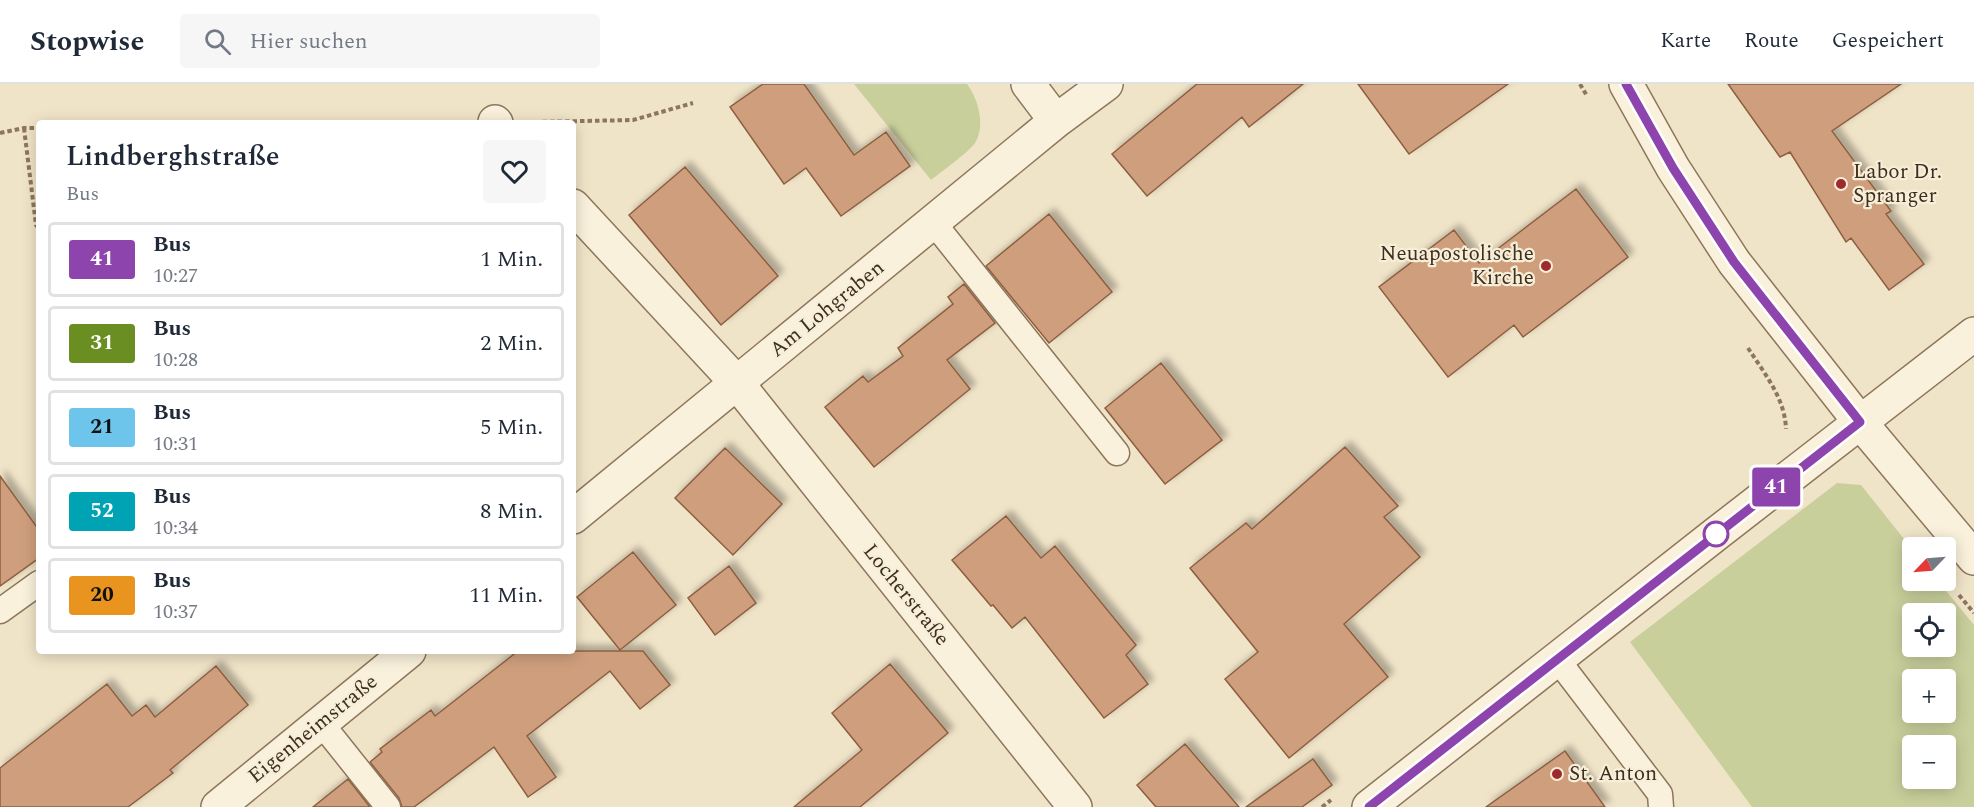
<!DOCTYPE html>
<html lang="de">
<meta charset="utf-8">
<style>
body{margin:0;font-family:Spectral,serif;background:#f6f6f7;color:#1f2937;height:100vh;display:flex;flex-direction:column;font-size:22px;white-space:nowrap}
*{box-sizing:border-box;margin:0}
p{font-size:20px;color:#747a83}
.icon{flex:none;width:33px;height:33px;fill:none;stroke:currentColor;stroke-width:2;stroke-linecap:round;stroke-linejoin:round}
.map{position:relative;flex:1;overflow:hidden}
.side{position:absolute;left:36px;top:36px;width:540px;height:534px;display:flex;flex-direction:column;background:#fff;border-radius:6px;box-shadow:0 3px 15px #0003}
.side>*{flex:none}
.badge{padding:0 12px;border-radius:4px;font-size:21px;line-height:39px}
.needle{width:39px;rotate:245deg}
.buttons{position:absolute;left:1902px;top:453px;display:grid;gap:12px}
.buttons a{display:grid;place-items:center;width:54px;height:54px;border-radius:6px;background:#fff;box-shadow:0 3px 15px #0003;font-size:30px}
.map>.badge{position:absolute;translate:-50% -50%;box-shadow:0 0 0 3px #fff}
.round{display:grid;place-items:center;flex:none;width:63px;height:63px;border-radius:6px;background:#f6f6f7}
.summary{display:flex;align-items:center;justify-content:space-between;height:102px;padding:0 30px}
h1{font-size:28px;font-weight:600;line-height:45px}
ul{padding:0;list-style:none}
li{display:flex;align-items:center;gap:18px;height:75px;margin:0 12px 9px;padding:0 18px;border:3px solid #e0e1e3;border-radius:6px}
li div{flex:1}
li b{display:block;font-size:22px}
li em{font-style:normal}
li .badge{min-width:66px;font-weight:700;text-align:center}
header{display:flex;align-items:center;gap:36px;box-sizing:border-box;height:84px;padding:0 30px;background:#fff;border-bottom:2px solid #e0e1e3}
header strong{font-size:28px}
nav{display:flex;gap:33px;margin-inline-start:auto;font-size:21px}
.search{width:420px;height:54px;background:#f6f6f7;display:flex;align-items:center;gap:15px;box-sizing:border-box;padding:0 21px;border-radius:6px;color:#747a83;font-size:22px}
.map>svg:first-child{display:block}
.green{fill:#c9cf9b;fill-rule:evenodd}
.building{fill:#cf9f7d;stroke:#8d5f41;stroke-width:1.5;filter:url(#shadow)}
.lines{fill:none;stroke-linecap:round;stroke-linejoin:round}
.service-casing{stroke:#8d765c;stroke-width:27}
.minor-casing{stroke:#8d765c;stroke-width:36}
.path{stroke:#8d765c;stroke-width:4;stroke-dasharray:4.5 3;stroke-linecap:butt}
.service{stroke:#faf1dc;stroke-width:24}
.minor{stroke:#faf1dc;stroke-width:33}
.line-casing{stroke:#fff;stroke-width:14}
.line{stroke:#8e44ad;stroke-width:9}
.poi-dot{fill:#9e2a2b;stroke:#f7eed8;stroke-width:2}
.stop-dot{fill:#fff;stroke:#8e44ad;stroke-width:3}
.labels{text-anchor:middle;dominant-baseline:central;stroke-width:4.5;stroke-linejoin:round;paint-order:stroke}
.poi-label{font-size:21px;fill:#3d2e20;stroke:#f7eed8;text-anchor:start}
.street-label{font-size:21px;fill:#3d2e20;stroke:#f7eed8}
</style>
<header>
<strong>Stopwise</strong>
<div class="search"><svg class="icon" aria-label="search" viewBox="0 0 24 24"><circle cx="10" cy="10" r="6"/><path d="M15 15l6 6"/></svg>Hier suchen</div>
<nav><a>Karte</a><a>Route</a><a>Gespeichert</a></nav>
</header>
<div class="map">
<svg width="1974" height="723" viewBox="0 0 1974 723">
<defs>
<filter id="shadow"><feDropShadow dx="5.5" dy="-5.5" stdDeviation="3" flood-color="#0004"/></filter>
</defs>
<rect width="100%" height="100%" fill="#f0e4c8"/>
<!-- green -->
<path class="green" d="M 854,0 L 967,0 C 978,14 986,42 975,59 C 969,68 941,88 931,96 Z
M 1837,399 L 1861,401 L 1912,465 L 1912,496 L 1938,497 L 1974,541 L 1974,723 L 1752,723 L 1630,558 ZM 1912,530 L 1946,530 L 1946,562 L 1912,562 ZM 1912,596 L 1946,596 L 1946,628 L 1912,628 ZM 1912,662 L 1946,662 L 1946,694 L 1912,694 Z"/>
<!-- building -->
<path class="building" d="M 763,0 L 804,0 L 854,71 L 886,48 L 910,82 L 841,132 L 806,84 L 784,100 L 730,23 Z
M 1197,0 L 1303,0 L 1249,43 L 1242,33 L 1147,112 L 1112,70 Z
M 1358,0 L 1508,0 L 1409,70 Z
M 1728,0 L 1901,0 L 1832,47 L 1891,127 L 1886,130 L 1924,180 L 1889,206 L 1851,154 L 1846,158 L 1790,68 L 1780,73 Z
M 685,83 L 778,192 L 721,241 L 629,131 Z
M 1576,105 L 1628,173 L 1523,253 L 1514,241 L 1448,293 L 1379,203 L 1454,146 L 1479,179 Z
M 1049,130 L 1112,208 L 1049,259 L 986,182 Z
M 964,200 L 995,239 L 947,276 L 970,305 L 874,383 L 825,323 L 863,292 L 868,298 L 903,272 L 898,264 L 953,220 L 948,213 Z
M 1161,279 L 1222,356 L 1165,400 L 1105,324 Z
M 1345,363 L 1398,422 L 1384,433 L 1420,473 L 1344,540 L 1388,593 L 1289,674 L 1225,595 L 1258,568 L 1190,484 L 1246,439 L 1252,445 Z
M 725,364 L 782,420 L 733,471 L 675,414 Z
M 0,392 L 39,446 L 39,474 L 0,502 Z
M 1006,432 L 1041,474 L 1055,462 L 1136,561 L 1126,571 L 1148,600 L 1104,634 L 1025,533 L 1012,544 L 993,521 L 991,522 L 952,476 Z
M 633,468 L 676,521 L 620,566 L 577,513 Z
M 729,482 L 756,519 L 715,551 L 688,514 Z
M 518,567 L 643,567 L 670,601 L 640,625 L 610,587 L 527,652 L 556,693 L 528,713 L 494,663 L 414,723 L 402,723 L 399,714 L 370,678 L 382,668 L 380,665 L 431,626 L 435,632 Z
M 890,580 L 948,649 L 860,723 L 794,723 L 862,666 L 832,629 Z
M 216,582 L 248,621 L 170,686 L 173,689 L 128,723 L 0,723 L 0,684 L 107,600 L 132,632 L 146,621 L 155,633 Z
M 1185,660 L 1239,723 L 1156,723 L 1137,701 Z
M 1565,667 L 1605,723 L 1486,723 Z
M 1313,675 L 1332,701 L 1302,723 L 1246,723 Z
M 348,695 L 370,723 L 313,723 Z"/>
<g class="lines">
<!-- service casing -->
<g class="service-casing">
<path id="service" d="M 933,138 L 1117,369
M 0,527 L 39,499
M 1557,575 L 1660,710 L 1661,723
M 321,639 L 388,723"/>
</g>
<!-- minor casing -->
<g class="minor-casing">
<path id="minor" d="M 1028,0 L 1056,37
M 1626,0 L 1673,84 L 1734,178 L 1860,338 L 1974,474
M 495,38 L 496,39
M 573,122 L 737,299 L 1075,723
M 573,433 L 1056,37 L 1106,0
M 218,723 L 409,567
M 1369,723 L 1716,450 L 1974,250"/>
</g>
<!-- path -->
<path class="path" d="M 1580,0 L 1587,12
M 535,38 L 633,36 L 693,19
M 24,44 L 36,141 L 39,145
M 0,49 L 24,44 L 39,44
M 1748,264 C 1764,289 1785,314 1786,345
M 1959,511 L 1974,529
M 1322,723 L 1331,716"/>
<!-- service -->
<use href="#service" class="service"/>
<!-- minor -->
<use href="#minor" class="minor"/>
</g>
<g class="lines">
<!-- line casing -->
<g class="line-casing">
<path id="line" d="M 1369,723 L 1860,338 L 1734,178 L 1673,84 L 1626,0"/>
</g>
<!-- line -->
<use href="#line" class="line"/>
</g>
<!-- markers -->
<g class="poi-dot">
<circle cx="1841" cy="100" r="6"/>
<circle cx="1546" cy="182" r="6"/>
<circle cx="1557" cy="690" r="6"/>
</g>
<circle class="stop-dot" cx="1716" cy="450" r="12"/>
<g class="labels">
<!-- poi labels -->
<g class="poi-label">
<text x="1853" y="88">Labor Dr.<tspan x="1853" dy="24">Spranger</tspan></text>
<text x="1534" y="170" text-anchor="end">Neuapostolische<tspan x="1534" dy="24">Kirche</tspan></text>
<text x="1569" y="690">St. Anton</text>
</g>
<!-- street labels -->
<g class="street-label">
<text transform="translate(827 225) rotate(-39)">Am Lohgraben</text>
<text transform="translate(906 511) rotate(51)">Locherstraße</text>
<text transform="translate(313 645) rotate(-39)">Eigenheimstraße</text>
</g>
</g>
</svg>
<div class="buttons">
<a><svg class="needle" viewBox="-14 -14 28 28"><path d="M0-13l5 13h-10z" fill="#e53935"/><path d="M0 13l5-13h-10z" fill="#747a83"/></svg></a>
<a><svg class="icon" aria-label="locate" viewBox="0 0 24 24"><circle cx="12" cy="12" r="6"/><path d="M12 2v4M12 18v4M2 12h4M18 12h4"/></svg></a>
<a>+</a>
<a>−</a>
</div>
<b class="badge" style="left:1776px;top:403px;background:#8e44ad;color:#fff">41</b>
<section class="side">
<div class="summary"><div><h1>Lindberghstraße</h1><p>Bus</p></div><a class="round"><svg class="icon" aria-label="heart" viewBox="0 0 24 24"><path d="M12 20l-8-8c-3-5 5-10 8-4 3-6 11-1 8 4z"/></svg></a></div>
<ul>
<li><span class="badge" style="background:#8e44ad;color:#fff">41</span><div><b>Bus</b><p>10:27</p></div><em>1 Min.</em></li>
<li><span class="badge" style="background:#6b8e23;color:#fff">31</span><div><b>Bus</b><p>10:28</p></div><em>2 Min.</em></li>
<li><span class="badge" style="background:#6ec5eb;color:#111">21</span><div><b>Bus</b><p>10:31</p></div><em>5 Min.</em></li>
<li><span class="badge" style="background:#00a3b4;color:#fff">52</span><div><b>Bus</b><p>10:34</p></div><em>8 Min.</em></li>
<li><span class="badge" style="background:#ea9420;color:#111">20</span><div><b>Bus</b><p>10:37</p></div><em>11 Min.</em></li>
</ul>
</section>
</div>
